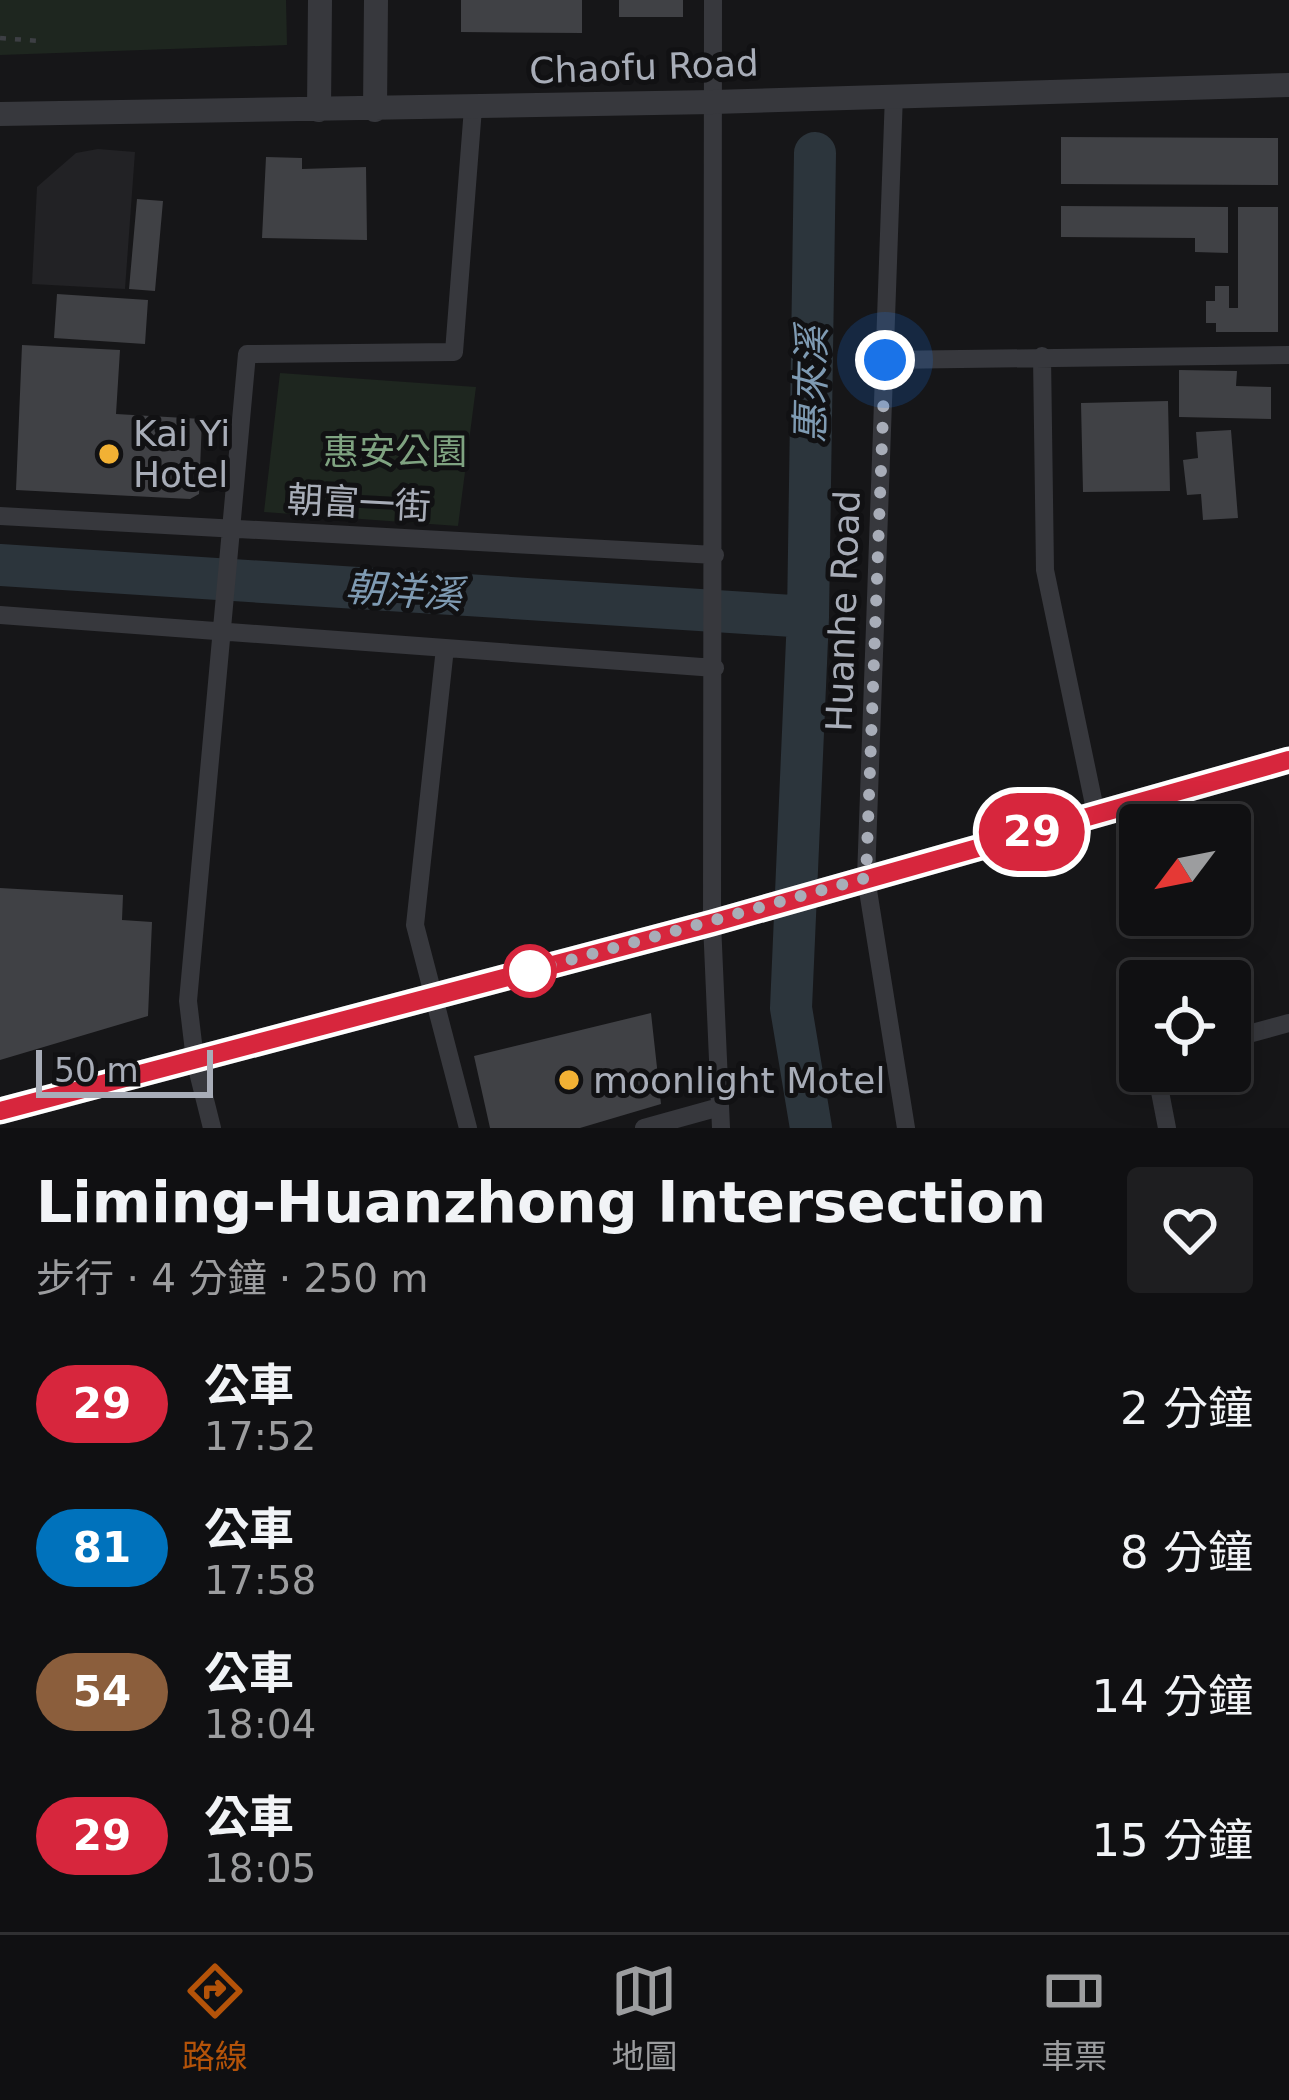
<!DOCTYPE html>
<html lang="zh-TW">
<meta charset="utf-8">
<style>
body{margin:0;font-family:"DejaVu Sans","Noto Sans TC",sans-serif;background:#1e1e20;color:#f1f3f6;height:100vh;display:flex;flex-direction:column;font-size:45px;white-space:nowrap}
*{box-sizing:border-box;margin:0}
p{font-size:39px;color:#9c9d9f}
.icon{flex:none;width:66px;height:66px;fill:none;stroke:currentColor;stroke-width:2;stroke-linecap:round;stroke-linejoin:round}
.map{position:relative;height:1128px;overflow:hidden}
.details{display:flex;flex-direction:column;background:#101012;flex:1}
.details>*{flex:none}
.badge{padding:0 24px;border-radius:39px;font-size:42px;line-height:78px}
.needle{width:78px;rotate:238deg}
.fabs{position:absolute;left:1119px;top:804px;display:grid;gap:24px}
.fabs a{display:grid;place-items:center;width:132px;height:132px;border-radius:12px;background:#101012;box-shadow:0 6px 30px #0003,0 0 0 3px #303032;font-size:60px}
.scale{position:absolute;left:36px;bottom:30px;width:177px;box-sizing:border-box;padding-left:12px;border:6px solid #a8adb8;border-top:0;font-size:33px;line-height:42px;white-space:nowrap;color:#a8adb8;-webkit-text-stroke:9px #111113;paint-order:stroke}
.you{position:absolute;width:60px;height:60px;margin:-30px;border:9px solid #fff;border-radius:50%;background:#1a73e8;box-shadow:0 0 0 18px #1a73e833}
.map>.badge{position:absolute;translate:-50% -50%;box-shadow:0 0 0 6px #fff}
.round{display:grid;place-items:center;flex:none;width:126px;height:126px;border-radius:12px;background:#1e1e20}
.headline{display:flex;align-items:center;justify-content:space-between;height:204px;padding:0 36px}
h1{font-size:57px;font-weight:800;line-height:90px}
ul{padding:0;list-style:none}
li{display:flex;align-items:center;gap:36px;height:144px;padding:0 36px}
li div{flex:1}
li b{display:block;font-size:45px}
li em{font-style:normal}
li .badge{min-width:132px;font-weight:700;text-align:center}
.tabs{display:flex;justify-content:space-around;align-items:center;height:168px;border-top:3px solid #303032;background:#101012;font-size:33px;color:#9c9d9f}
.tabs a{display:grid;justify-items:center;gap:6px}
.tabs .on{color:#b45309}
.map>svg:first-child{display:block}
.built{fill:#222225}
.green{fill:#1e261f}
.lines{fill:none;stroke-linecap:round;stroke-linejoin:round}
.river{stroke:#2c353c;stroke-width:42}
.building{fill:#404145}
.path{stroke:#3d3f44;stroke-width:4.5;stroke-dasharray:6 9;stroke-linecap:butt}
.minor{stroke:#37383d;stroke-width:18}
.tertiary{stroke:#37383d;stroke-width:24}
.secondary{stroke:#45474d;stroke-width:27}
.line-casing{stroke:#fff;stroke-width:27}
.line{stroke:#d7263d;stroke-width:18}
.walk{stroke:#a8adb8;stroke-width:12;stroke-dasharray:0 21.6}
.poi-dot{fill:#f2b134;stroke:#111113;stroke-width:4.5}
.stop-dot{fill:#fff;stroke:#d7263d;stroke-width:6}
.labels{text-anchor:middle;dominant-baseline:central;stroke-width:10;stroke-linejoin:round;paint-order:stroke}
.street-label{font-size:36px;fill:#a8adb8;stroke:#111113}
.poi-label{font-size:36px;fill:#a8adb8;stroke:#111113;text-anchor:start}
.park-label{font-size:36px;fill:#7fa381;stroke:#111113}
.water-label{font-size:39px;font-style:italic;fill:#7f9bb3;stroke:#111113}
</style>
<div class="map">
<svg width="1289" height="1128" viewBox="0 0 1289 1128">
<rect width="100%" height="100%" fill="#161618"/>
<!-- built -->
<path class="built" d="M 98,149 L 135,152 L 125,289 L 32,284 L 37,187 L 76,153 Z"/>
<!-- green -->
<path class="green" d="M 0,0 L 286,0 L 287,45 L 0,55 Z
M 280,373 L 476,387 L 458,526 L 264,512 Z"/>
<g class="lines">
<!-- river -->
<path class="river" d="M 0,565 L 808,617
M 811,1128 L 791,1008 L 808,617 L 815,153"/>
</g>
<!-- building -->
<path class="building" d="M 461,0 L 582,0 L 582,33 L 461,32 Z
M 619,0 L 683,0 L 683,17 L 619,17 Z
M 1061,137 L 1278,138 L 1278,185 L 1061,184 Z
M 266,157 L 302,158 L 302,169 L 366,167 L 367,240 L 262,238 Z
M 137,199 L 163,201 L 155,291 L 129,289 Z
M 1061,206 L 1228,207 L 1228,253 L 1195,252 L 1195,238 L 1061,237 Z
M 1238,207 L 1278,207 L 1278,332 L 1216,332 L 1216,323 L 1206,323 L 1206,301 L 1215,301 L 1215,286 L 1229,286 L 1229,308 L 1238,308 Z
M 57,294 L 148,300 L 145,344 L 54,338 Z
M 22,345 L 120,350 L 116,414 L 202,419 L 199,494 L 190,499 L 16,490 Z
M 1179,370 L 1237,371 L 1236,386 L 1271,387 L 1271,419 L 1179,417 Z
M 1168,401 L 1170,491 L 1083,492 L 1081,403 Z
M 1231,430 L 1238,518 L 1203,520 L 1201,494 L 1187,495 L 1183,460 L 1198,458 L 1196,432 Z
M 0,888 L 123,895 L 122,920 L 152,922 L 148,1016 L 0,1060 Z
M 651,1013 L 661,1104 L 580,1128 L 490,1128 L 474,1056 Z"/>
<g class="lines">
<!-- path -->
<path class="path" d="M 0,38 L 39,41"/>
<!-- minor -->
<path class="minor" d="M 713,0 L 712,923 L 721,1128
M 894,94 L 866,878 L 906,1128
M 1042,356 L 1045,570 L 1096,814
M 885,360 L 1289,355
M 0,516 L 715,555
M 0,615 L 715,668
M 445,648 L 415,925 L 468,1128
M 1230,1039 L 1289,1023
M 1156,1071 L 1167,1128
M 212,1128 L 195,1060 L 188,1001 L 247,354 L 454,352 L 473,108
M 644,1128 L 716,1108"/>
<!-- tertiary -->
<path class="tertiary" d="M 319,110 L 320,0
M 375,110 L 376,0
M 0,114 L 713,102 L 1289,85"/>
<!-- secondary -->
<path class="secondary" d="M 0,1111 L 712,923 L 1289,760"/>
</g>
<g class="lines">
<!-- line casing -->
<g class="line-casing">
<path id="line" d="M 0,1111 L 712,923 L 1289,760"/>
</g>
<!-- line -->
<use href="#line" class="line"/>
<!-- walk -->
<path class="walk" d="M 530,971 L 866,878 L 885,360"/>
</g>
<!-- markers -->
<g class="poi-dot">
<circle cx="109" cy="454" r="12"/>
<circle cx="569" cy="1080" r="12"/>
</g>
<circle class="stop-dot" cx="530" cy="971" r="24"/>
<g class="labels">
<!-- street labels -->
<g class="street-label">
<text transform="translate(644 67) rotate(-2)">Chaofu Road</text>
<text transform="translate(359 503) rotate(3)">朝富一街</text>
<text transform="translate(843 611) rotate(-88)">Huanhe Road</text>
</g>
<!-- poi labels -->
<g class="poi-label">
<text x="133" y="433">Kai Yi<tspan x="133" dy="41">Hotel</tspan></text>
<text x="593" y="1080">moonlight Motel</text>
</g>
<!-- park labels -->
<g class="park-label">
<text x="395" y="451">惠安公園</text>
</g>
<!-- water labels -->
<g class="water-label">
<text transform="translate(811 385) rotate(-89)">惠來溪</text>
<text transform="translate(404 591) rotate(4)">朝洋溪</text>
</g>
</g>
</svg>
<div class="fabs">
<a><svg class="needle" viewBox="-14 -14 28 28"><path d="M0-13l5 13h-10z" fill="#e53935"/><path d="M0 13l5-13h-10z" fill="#9c9d9f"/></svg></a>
<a><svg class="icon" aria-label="locate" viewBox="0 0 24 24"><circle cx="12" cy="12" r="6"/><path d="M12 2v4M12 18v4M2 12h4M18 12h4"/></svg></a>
</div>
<div class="scale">50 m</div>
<div class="you" style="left:885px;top:360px"></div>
<b class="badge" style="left:1032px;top:832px;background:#d7263d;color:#fff">29</b>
</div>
<section class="details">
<div class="headline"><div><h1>Liming-Huanzhong Intersection</h1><p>步行 · 4 分鐘 · 250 m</p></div><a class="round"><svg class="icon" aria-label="heart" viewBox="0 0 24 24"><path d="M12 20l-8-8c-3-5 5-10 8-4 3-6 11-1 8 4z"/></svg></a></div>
<ul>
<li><span class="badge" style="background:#d7263d;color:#fff">29</span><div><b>公車</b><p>17:52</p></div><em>2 分鐘</em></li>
<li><span class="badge" style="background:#0072bc;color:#fff">81</span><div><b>公車</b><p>17:58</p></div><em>8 分鐘</em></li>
<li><span class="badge" style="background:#8b5e3c;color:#fff">54</span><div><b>公車</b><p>18:04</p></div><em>14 分鐘</em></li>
<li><span class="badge" style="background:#d7263d;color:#fff">29</span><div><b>公車</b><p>18:05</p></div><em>15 分鐘</em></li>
</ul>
</section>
<nav class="tabs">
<a class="on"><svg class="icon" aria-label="directions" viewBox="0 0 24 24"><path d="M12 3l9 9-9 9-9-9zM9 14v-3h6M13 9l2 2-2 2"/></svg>路線</a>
<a><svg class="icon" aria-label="map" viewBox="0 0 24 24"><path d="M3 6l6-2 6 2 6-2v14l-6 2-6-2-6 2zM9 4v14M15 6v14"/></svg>地圖</a>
<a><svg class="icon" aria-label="tickets" viewBox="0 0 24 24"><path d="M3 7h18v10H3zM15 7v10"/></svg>車票</a>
</nav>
